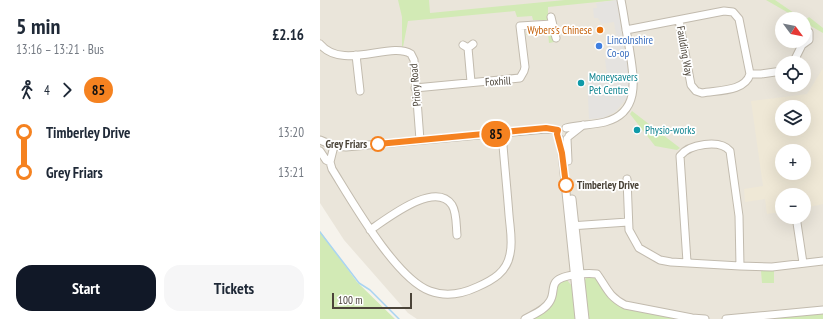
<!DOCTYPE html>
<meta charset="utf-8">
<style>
body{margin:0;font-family:"PT Sans Narrow",sans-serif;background:#f6f6f7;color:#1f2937;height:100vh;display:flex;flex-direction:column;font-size:15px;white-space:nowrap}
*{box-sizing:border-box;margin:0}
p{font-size:13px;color:#747a83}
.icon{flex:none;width:22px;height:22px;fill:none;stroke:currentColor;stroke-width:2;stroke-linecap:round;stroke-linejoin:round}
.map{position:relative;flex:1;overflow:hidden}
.side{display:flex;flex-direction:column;background:#fff;width:320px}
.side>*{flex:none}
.badge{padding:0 8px;border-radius:13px;font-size:14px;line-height:26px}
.needle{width:26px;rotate:122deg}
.fabs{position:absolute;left:455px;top:12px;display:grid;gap:8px}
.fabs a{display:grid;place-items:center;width:36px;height:36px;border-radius:50%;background:#fff;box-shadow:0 4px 16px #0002;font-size:20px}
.scale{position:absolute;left:12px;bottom:10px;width:80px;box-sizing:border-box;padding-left:4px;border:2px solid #4b4439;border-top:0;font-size:11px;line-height:14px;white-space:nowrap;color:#4b4439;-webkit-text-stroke:3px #fff;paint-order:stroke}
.map>.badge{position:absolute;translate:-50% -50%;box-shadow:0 0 0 2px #fff}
.legs{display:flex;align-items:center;gap:6px;height:44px;padding:0 16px;font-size:13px}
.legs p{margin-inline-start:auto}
.head{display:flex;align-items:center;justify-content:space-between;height:68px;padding:0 16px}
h1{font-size:22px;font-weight:600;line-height:30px}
.cta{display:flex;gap:8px;margin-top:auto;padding:8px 16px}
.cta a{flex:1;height:46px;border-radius:16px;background:#111827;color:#fff;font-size:16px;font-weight:600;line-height:46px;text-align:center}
.cta a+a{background:#f6f6f7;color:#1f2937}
ul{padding:0 16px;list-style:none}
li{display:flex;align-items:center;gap:14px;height:40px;font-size:15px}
li i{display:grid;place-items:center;width:6px;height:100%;margin:0 5px;background:currentColor}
li i::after{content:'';width:10px;height:10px;margin:-5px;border:3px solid;border-radius:50%;background:#fff}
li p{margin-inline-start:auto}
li:first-child i{background:linear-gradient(#0000 50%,currentColor 0)}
li:last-child i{background:linear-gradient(currentColor 50%,#0000 0)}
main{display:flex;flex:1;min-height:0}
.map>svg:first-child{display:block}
.residential{fill:#eae5da;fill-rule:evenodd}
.education{fill:#efe8d6;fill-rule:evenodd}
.green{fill:#d2eab5}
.parking{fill:#e5e3e0}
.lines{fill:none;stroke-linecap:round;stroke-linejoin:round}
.stream{stroke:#a9d4f2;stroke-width:1.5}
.minor-casing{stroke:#c2bbae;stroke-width:9}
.minor{stroke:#fff;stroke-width:7}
.line-1-casing{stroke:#fff;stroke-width:9}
.line-1{stroke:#f58220;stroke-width:6}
.food-dot{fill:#e8710a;stroke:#fff;stroke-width:1.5}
.shop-dot{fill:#3f7fe0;stroke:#fff;stroke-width:1.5}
.culture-dot{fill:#0f9aa8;stroke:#fff;stroke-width:1.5}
.stop-1-dot{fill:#fff;stroke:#f58220;stroke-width:2}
.labels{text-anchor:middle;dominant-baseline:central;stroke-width:3.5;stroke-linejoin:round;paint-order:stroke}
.food-label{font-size:11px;fill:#c56008;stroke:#fff;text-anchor:end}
.shop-label{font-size:11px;fill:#366cbe;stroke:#fff;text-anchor:start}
.street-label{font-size:11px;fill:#4b4439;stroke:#fff}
.culture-label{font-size:11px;fill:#0d838f;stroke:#fff;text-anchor:start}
.stop-label{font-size:11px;font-weight:bold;fill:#4b4439;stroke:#fff;text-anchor:end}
</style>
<main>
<section class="side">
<div class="head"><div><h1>5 min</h1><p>13:16 – 13:21 · Bus</p></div><b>£2.16</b></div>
<div class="legs"><svg class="icon" aria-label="walk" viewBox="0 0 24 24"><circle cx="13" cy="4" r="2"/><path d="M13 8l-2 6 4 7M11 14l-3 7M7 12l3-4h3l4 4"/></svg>4<svg class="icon" aria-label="forward" viewBox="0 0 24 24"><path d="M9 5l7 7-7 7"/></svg><b class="badge" style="background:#f58220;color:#111">85</b></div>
<ul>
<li><i style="color:#f58220"></i><b>Timberley Drive</b><p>13:20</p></li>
<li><i style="color:#f58220"></i><b>Grey Friars</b><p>13:21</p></li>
</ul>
<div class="cta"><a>Start</a><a>Tickets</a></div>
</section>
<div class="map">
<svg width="503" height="319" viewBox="0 0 503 319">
<rect width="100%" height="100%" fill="#f6f3ec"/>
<!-- residential -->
<path class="residential" d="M 0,0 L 503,0 L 503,319 L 97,319 L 88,313 L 24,240 L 0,203 ZM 462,19 L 484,19 L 484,41 L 462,41 ZM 462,63 L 484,63 L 484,85 L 462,85 ZM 462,107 L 484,107 L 484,129 L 462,129 ZM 462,151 L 484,151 L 484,173 L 462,173 ZM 462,195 L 484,195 L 484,217 L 462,217 Z"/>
<!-- education -->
<path class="education" d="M 503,68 L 503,204 L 484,208 L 484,195 L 462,195 L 462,212 L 447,214 L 445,199 L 425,202 L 424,189 L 443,186 L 431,101 L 487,94 ZM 462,107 L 484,107 L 484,129 L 462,129 ZM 462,151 L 484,151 L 484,173 L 462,173 Z"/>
<!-- green -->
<path class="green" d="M 78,0 L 109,0 L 110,13 L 245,0 L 297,0 L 228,7 L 228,18 L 227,20 L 213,20 L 212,16 L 197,17 L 195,11 L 88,21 L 83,47 L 82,46 L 82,17 Z
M 446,0 L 455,0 L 474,13 L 475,12 L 487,19 L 489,17 L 503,28 L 503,33 L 489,25 L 488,27 L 484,22 L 484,19 L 479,19 Z
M 228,28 L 232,31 L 234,42 L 229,43 L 228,33 L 206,35 L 210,30 Z
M 312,111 L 360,148 L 357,150 L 335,146 L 310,114 Z
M 0,231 L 37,282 L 75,319 L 0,319 Z
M 454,270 L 454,283 L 442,283 L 441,271 Z
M 268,275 L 274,275 L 289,297 L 368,319 L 269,319 L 264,282 Z
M 246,279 L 252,286 L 256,319 L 211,319 L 225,311 L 235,286 Z
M 503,312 L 503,319 L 445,319 Z"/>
<!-- parking -->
<path class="parking" d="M 297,0 L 304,49 L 289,52 L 287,37 L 296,35 L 294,22 L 282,24 L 278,18 L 274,18 L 273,8 L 277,8 L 276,3 Z
M 306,56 L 310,88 L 306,99 L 295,112 L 283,118 L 269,119 L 267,77 L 287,74 L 285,59 Z"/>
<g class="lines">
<!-- stream -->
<path class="stream" d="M 0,232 L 39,283 L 50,290 L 79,319"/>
<!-- minor casing -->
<g class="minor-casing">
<path id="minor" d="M 231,17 L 236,38
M 359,20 L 371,85 L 376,91 L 382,93 C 397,90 425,92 430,74 L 441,74 L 462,71
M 306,30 L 404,11 L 413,12 L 419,19 L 430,74
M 475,41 L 482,45
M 0,44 C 22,71 71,41 91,54 L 94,60 L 100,140
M 143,45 L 148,48 L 153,44
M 148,48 L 151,82
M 36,55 L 40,91
M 473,63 L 482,45 L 489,40 L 489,32 L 484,29
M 95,88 L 200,78 L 204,71 L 205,67 L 200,26 L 232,24
M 246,128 C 258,125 273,125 285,122 C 323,112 313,74 309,46 C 306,31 304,15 301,0
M 249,136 L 263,125
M 239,138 L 242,153 L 259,319
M 247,139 L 248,161
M 0,140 L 14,146 L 26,147 L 226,129 L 238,130
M 14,146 L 10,162 L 12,169 C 32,201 76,279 110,291 C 126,297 142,294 157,287 C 173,280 187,272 190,254 C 193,242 190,228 189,215 C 187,188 184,160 182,133
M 0,151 L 6,160 L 10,162
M 307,179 L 309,230 L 319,248 L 340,260 L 351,262 L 420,266 L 419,216 L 410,151 C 400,139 369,144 360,156 L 367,262
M 252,199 L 265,319
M 477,223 L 483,263
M 250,226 L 308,222
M 50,230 C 67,219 115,180 132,205 C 137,213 136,226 137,235
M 420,266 L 452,267 L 503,261
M 205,319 C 214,314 225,310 230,301 C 234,295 232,288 235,283 C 240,274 268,273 277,274 C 287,288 288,296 305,305 L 372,318 L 385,319
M 406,319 L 503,310"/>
</g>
<!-- minor -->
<use href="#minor" class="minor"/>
</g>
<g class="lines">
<!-- line-1 casing -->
<g class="line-1-casing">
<path id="line-1" d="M 58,144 L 226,128 L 238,130 L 237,134 L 242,153 L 246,185"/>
</g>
<!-- line-1 -->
<use href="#line-1" class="line-1"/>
</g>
<!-- markers -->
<circle class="food-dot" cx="280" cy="30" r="4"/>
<circle class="shop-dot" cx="279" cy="46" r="4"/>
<g class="culture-dot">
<circle cx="261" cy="83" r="4"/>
<circle cx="317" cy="130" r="4"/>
</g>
<g class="stop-1-dot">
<circle cx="58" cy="144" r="7"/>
<circle cx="246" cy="185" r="7"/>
</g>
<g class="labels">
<!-- food labels -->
<g class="food-label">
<text x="272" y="30">Wybers's Chinese</text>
</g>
<!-- shop labels -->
<g class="shop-label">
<text x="287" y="40">Lincolnshire<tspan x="287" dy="13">Co-op</tspan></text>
</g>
<!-- street labels -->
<g class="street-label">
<text transform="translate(365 51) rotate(80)">Faulding Way</text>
<text transform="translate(178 81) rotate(-3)">Foxhill</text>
<text transform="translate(95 85) rotate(-95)">Priory Road</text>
</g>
<!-- culture labels -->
<g class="culture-label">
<text x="269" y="77">Moneysavers<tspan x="269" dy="13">Pet Centre</tspan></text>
<text x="325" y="130">Physio-works</text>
</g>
<!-- stop labels -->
<g class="stop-label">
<text x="47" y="144">Grey Friars</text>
<text x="257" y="185" text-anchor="start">Timberley Drive</text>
</g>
</g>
</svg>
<div class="fabs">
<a><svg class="needle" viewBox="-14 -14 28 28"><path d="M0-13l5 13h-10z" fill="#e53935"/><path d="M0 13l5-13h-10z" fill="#747a83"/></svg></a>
<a><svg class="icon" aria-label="locate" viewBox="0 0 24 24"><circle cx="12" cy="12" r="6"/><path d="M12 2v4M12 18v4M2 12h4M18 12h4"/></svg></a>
<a><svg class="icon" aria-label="layers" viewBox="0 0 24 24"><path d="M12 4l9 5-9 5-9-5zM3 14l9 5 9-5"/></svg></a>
<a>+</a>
<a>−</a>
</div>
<div class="scale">100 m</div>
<b class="badge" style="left:176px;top:134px;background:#f58220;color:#111">85</b>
</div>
</main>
